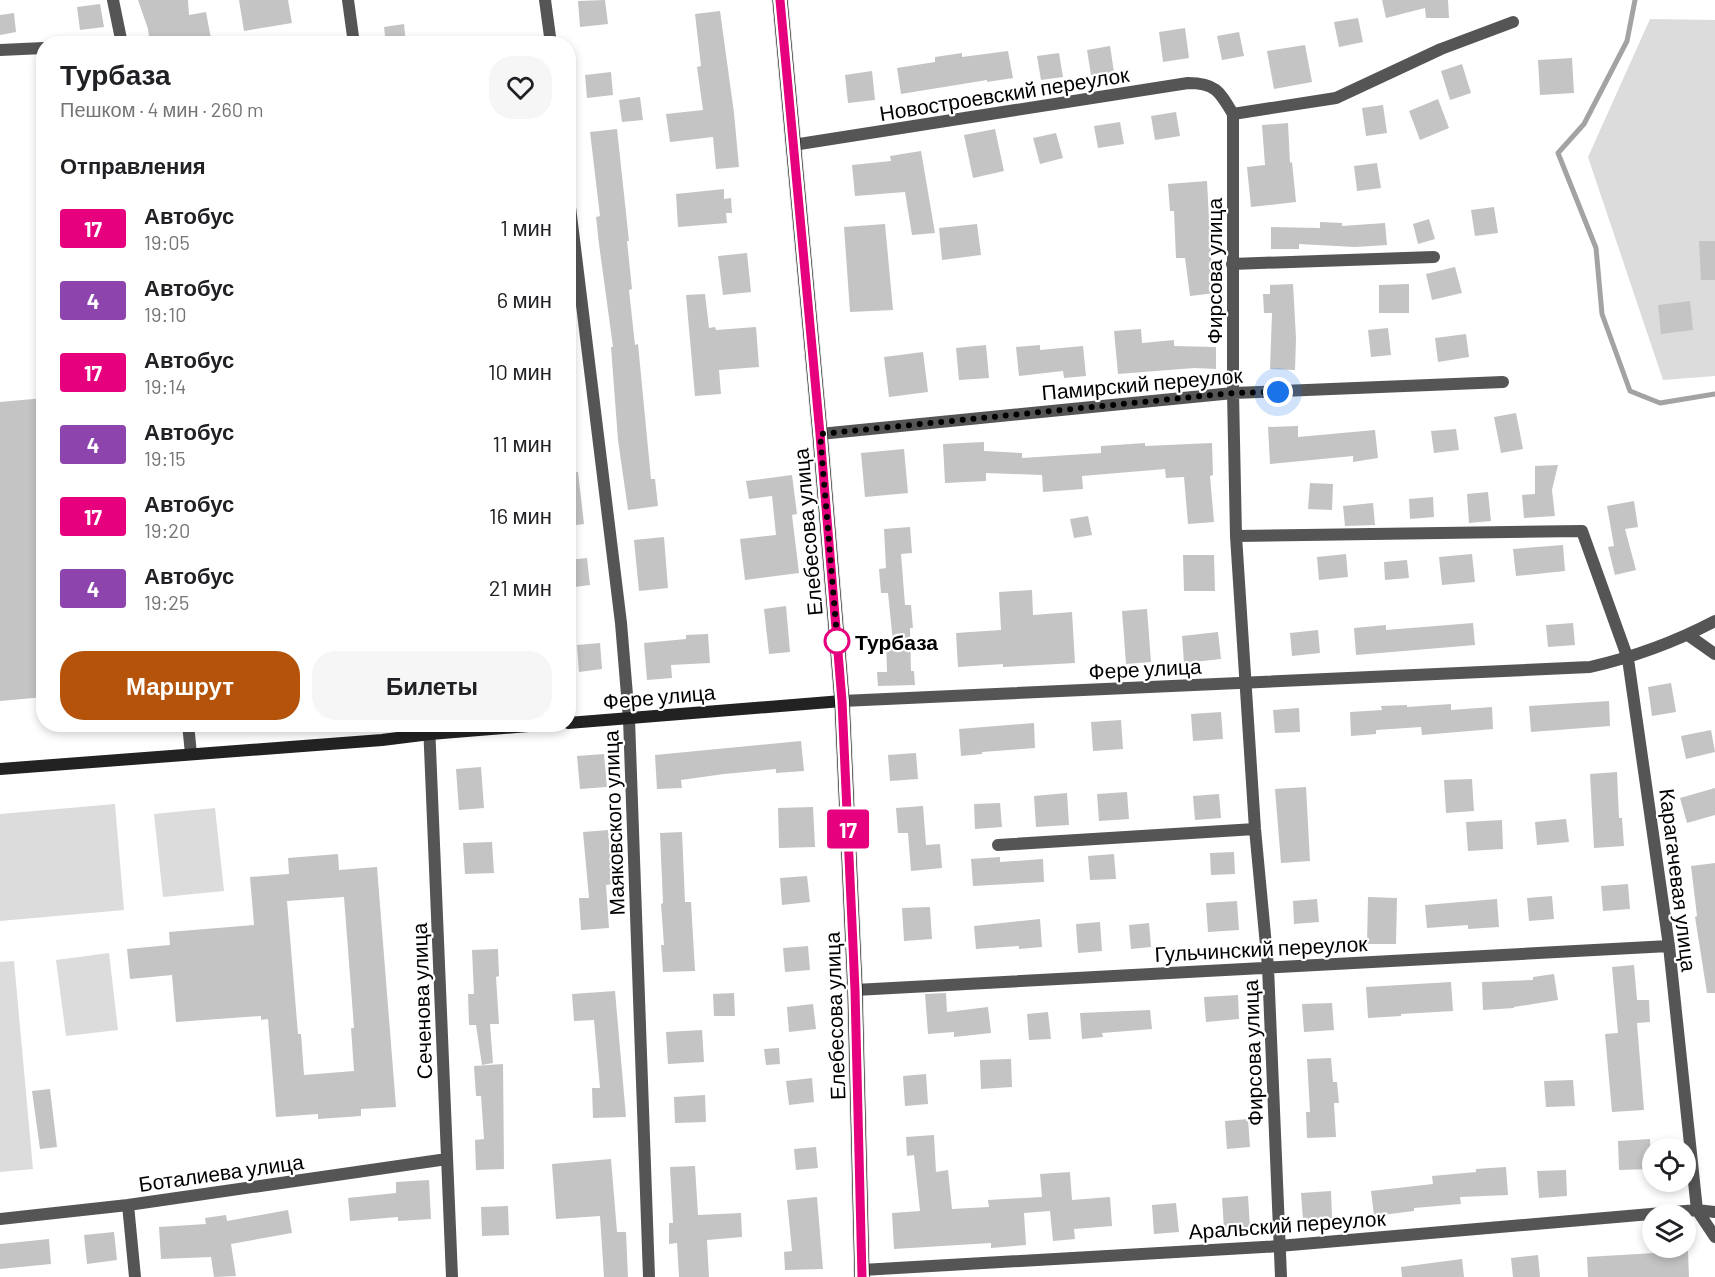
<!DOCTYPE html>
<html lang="ru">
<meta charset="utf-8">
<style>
body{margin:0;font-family:Barlow,sans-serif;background:#f6f6f6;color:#202124;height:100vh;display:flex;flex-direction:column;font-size:22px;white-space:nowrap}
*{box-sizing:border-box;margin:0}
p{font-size:20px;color:#757577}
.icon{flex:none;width:33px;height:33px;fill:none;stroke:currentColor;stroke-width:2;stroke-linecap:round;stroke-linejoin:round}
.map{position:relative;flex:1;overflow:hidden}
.drawer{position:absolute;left:36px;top:36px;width:540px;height:696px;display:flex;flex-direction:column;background:#fff;border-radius:24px;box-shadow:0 3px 9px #0003}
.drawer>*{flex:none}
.badge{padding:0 12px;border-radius:4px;font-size:21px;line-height:39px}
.fabs{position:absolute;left:1642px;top:1138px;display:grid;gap:12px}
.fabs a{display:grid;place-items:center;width:54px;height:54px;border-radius:50%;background:#fff;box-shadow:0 3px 9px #0003;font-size:30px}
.you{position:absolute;width:30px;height:30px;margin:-15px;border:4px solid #fff;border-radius:50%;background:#1a73e8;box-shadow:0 0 0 9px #1a73e833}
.map>.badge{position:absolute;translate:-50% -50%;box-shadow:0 0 0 3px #fff}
h2{padding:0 24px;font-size:22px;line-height:54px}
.round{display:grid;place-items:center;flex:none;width:63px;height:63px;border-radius:24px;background:#f6f6f6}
.head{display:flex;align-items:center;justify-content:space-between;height:102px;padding:0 24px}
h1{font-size:28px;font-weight:700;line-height:45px}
.action{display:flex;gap:12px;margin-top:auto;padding:12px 24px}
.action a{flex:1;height:69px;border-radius:24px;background:#b45309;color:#fff;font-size:24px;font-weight:700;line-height:69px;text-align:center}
.action a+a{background:#f6f6f6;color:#202124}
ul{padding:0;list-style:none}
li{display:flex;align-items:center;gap:18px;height:72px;padding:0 24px}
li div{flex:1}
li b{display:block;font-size:22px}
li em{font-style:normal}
li .badge{min-width:66px;font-weight:700;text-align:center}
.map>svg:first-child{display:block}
.green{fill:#dcdcdc}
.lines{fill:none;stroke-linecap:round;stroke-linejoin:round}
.stream{stroke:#a3a3a3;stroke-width:5}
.building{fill:#c4c4c4;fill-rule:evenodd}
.primary-casing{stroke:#dbdbdb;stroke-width:17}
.street{stroke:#555;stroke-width:12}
.secondary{stroke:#222;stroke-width:12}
.primary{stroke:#000;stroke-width:15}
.line-casing{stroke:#fff;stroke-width:14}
.line{stroke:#e6007e;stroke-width:9}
.walk{stroke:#000;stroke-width:6;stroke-dasharray:0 10.8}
.stop-dot{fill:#fff;stroke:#e6007e;stroke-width:3}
.labels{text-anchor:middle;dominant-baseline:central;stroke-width:4.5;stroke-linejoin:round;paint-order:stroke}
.street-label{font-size:21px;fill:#000;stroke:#fff}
.stop-label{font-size:21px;font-weight:bold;fill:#000;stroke:#fff;text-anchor:start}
</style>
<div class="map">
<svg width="1715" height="1277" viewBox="0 0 1715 1277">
<rect width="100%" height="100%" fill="#fff"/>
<!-- green -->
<path class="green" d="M 1650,19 L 1715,20 L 1715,376 L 1663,380 L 1588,157 Z
M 115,804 L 124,910 L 0,921 L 0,814 Z
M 215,808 L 224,891 L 163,897 L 154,814 Z
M 109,953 L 118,1030 L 66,1036 L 56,960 Z
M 14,961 L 33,1169 L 0,1172 L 0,962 Z"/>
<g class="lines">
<!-- stream -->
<path class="stream" d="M 1635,0 L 1627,41 L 1584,124 L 1558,153 L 1596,248 L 1602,314 L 1630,391 L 1660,403 L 1715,394"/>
</g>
<!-- building -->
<path class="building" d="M 138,0 L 188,0 L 189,15 L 206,12 L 212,44 L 150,44 L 148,29 Z
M 239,0 L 288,0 L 292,23 L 244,31 Z
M 605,0 L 608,24 L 580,27 L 578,1 Z
M 1382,0 L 1448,0 L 1449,18 L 1426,18 L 1425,8 L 1386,18 Z
M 100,4 L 104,27 L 80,30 L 77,7 Z
M 720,11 L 734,113 L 739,167 L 716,169 L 713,137 L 670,142 L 666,114 L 703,110 L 697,67 L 701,66 L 695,14 Z
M 14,13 L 16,32 L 0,35 L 0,15 Z
M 1358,18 L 1363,42 L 1339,47 L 1334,22 Z
M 404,24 L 406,44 L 386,44 L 384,27 Z
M 1185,28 L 1189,58 L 1163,62 L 1159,32 Z
M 1239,32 L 1244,56 L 1222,60 L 1217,36 Z
M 1305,45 L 1312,82 L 1274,89 L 1267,51 Z
M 1110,46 L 1114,72 L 1091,75 L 1087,50 Z
M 1008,51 L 1013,78 L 987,82 L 987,80 L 901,94 L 897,68 L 935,62 L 935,57 L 962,53 L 962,57 Z
M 1059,53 L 1063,77 L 1041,80 L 1037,56 Z
M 1572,58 L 1574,93 L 1540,95 L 1538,60 Z
M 1462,64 L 1471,93 L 1450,100 L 1441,71 Z
M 872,71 L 875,100 L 848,103 L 845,75 Z
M 611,72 L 613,95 L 587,98 L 585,75 Z
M 640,97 L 643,120 L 622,122 L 619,100 Z
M 1438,99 L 1449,128 L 1420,140 L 1409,111 Z
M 1383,105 L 1387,133 L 1366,136 L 1362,108 Z
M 1176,112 L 1180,136 L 1155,140 L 1151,116 Z
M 1120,122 L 1124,144 L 1098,148 L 1094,126 Z
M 1288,123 L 1290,163 L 1292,162 L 1296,202 L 1251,207 L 1247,167 L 1265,165 L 1262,125 Z
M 617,129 L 629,241 L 627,241 L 632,289 L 629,290 L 635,345 L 638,344 L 651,479 L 655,479 L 658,506 L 628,510 L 618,440 L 611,347 L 613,347 L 599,244 L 596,217 L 600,216 L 590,132 Z
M 995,129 L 1004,171 L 973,178 L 964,135 Z
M 1056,133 L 1063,158 L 1040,164 L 1033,138 Z
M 921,151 L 935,233 L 912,235 L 905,192 L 855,196 L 852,165 L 891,161 L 890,156 Z
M 1377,163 L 1381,188 L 1357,191 L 1354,166 Z
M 1207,181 L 1211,256 L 1215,293 L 1190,296 L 1185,258 L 1176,258 L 1174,211 L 1170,211 L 1168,184 Z
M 724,189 L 724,199 L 731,198 L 732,213 L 726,213 L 727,223 L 678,227 L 676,194 Z
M 1494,207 L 1498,233 L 1475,236 L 1471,210 Z
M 1429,219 L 1435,239 L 1418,244 L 1413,224 Z
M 1320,222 L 1342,223 L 1342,226 L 1385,223 L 1387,245 L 1355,247 L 1299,244 L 1299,249 L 1271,249 L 1271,227 L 1320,228 Z
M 885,224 L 893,310 L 850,312 L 844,227 Z
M 977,224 L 981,255 L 942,260 L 939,228 Z
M 1699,241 L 1715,241 L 1715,280 L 1701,280 Z
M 747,253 L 751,292 L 723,295 L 718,256 Z
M 1455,267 L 1462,293 L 1432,300 L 1426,274 Z
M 1293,284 L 1296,338 L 1295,370 L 1270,369 L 1272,313 L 1264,313 L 1263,294 L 1270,294 L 1270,285 Z
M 1409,284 L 1409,313 L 1379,313 L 1379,285 Z
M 705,294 L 709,328 L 715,327 L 716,330 L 756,327 L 759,367 L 719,370 L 721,394 L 695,396 L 686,295 Z
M 1690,301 L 1693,330 L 1661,334 L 1658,305 Z
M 1388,328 L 1391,355 L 1371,357 L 1368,330 Z
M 1141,329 L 1142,343 L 1174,340 L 1174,346 L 1216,347 L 1216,369 L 1194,368 L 1118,374 L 1114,331 Z
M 1466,334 L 1469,357 L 1438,362 L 1435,338 Z
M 986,345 L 989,378 L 959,380 L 956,348 Z
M 1040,345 L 1040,350 L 1083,346 L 1086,376 L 1064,378 L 1063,371 L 1019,376 L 1016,347 Z
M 923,352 L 928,392 L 889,397 L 884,357 Z
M 44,398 L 44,697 L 0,701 L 0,402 Z
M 1516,413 L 1523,449 L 1501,453 L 1494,417 Z
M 1298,426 L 1298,437 L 1375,430 L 1378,458 L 1353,462 L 1353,456 L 1270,464 L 1268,427 Z
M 1456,429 L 1459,450 L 1434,453 L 1431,431 Z
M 984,442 L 984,451 L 1022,453 L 1022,458 L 1101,453 L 1101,446 L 1145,443 L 1145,446 L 1212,443 L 1213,475 L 1210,476 L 1214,522 L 1188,524 L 1184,477 L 1166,478 L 1165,469 L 1082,476 L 1083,489 L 1043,492 L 1042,475 L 986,473 L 986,481 L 945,483 L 943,444 Z
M 904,449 L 908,493 L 865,497 L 861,453 Z
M 1558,465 L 1552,490 L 1555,516 L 1524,518 L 1522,495 L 1535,494 L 1535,466 Z
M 568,472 L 578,472 L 584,524 L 568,526 Z
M 792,475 L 797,514 L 792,515 L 799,573 L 745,580 L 740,539 L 776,535 L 772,496 L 749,499 L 746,481 Z
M 1310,483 L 1333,484 L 1332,510 L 1308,509 Z
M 1488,492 L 1491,521 L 1469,523 L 1467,494 Z
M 1433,497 L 1434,517 L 1410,519 L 1409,499 Z
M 1634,501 L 1638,527 L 1625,529 L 1636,570 L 1615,575 L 1608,547 L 1614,546 L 1607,506 Z
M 1373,503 L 1375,525 L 1345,526 L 1343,506 Z
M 1088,516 L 1092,535 L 1074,538 L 1070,519 Z
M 910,527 L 912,553 L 901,554 L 905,605 L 911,605 L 913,628 L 910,628 L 911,671 L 914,671 L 915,685 L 878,686 L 877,672 L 887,672 L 886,642 L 893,642 L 888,593 L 881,593 L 879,569 L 886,568 L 884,529 Z
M 664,537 L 668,588 L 639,591 L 634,540 Z
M 1563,545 L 1565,571 L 1516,576 L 1513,549 Z
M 1346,554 L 1348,577 L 1319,580 L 1317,557 Z
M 1472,554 L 1475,582 L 1442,585 L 1439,557 Z
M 1183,555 L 1214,555 L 1215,591 L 1184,591 Z
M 587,558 L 590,585 L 568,588 L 568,560 Z
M 1407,560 L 1409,578 L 1385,580 L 1384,562 Z
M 1032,590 L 1033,615 L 1072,612 L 1075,663 L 1003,667 L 1003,664 L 958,667 L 956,633 L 1001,630 L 999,592 Z
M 786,606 L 790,652 L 769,654 L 764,609 Z
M 1147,609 L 1151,662 L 1126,664 L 1122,611 Z
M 1473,623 L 1475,645 L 1356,655 L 1354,628 L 1386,625 L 1386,630 Z
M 1573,623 L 1575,645 L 1548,647 L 1546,625 Z
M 1318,630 L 1320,653 L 1292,656 L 1290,633 Z
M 1218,632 L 1221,659 L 1184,663 L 1182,636 Z
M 708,634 L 710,663 L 671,665 L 672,678 L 647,680 L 644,643 L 686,639 L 686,635 Z
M 600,643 L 602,669 L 579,672 L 577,645 Z
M 1671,683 L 1676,712 L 1652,716 L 1648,687 Z
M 1609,701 L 1610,726 L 1531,732 L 1529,706 Z
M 1451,704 L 1451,710 L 1492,707 L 1493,729 L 1422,735 L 1421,727 L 1376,730 L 1376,734 L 1351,736 L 1350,712 L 1382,710 L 1381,706 L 1407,705 L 1407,707 Z
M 1299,708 L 1300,732 L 1275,733 L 1273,710 Z
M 1221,712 L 1223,739 L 1193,741 L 1191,714 Z
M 1121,720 L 1123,749 L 1093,751 L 1091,722 Z
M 1034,723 L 1035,748 L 982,752 L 982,754 L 961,756 L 959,729 Z
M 1711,730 L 1715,752 L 1686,759 L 1681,736 Z
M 801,741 L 804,771 L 776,773 L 776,769 L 724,774 L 681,780 L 682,788 L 657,789 L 655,755 Z
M 916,753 L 918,779 L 890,781 L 888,755 Z
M 604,754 L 607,787 L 580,789 L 577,756 Z
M 481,767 L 484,808 L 459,810 L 456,769 Z
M 1617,772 L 1619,818 L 1622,818 L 1624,846 L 1594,848 L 1590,774 Z
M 1472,779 L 1474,811 L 1446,813 L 1444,780 Z
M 1306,787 L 1310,861 L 1281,863 L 1275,789 Z
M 1715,788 L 1715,815 L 1687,823 L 1680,798 Z
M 1127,792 L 1129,819 L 1099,821 L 1097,794 Z
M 1067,793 L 1069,825 L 1036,827 L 1034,796 Z
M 1219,794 L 1221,818 L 1195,820 L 1193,796 Z
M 1000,803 L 1002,827 L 975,829 L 974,804 Z
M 923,806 L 926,845 L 940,844 L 942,868 L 911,871 L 908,833 L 898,833 L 896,808 Z
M 813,807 L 815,847 L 779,848 L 778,808 Z
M 1566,819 L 1569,842 L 1537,845 L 1535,822 Z
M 1502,820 L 1503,849 L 1468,851 L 1466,822 Z
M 608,830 L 613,884 L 606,885 L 609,928 L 581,930 L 579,898 L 589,898 L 583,832 Z
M 682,832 L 685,902 L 691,902 L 695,971 L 663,972 L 661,945 L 664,945 L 661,904 L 663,903 L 660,833 Z
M 492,842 L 494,873 L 465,874 L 463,843 Z
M 1234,852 L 1235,874 L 1211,875 L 1210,853 Z
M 338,854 L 339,870 L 377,867 L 396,1107 L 361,1109 L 361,1116 L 318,1119 L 318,1114 L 276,1117 L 268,1019 L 261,1020 L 261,1016 L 176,1022 L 172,975 L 130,979 L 127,949 L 170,945 L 169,932 L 254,925 L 250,877 L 289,874 L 288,858 ZM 344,897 L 354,1028 L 351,1028 L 354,1071 L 304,1075 L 301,1034 L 298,1034 L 287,901 Z
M 1114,854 L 1116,879 L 1090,880 L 1088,856 Z
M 1000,857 L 1000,862 L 1043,859 L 1044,882 L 973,886 L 971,859 Z
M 1715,863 L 1715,993 L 1707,993 L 1695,917 L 1697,916 L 1691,866 Z
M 807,876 L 810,902 L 782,905 L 780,878 Z
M 1628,884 L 1630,909 L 1603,911 L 1601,886 Z
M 1552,896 L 1554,919 L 1529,921 L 1527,898 Z
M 1368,897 L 1397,898 L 1396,944 L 1367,944 Z
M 1317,899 L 1319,922 L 1294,924 L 1293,901 Z
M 1497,899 L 1499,927 L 1468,929 L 1468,925 L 1427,928 L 1425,905 Z
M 1237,901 L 1239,930 L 1208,932 L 1206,903 Z
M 930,907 L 932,939 L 904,941 L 902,908 Z
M 1040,919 L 1042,947 L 1019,949 L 1019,946 L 976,949 L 974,926 Z
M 1100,922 L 1102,951 L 1078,953 L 1076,924 Z
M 1149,923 L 1151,947 L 1131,949 L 1129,925 Z
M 808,946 L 810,970 L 785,972 L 783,948 Z
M 498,949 L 499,976 L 496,977 L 499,1024 L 490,1024 L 493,1063 L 482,1065 L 476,1025 L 469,1025 L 468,994 L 474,994 L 472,950 Z
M 1634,965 L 1637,1000 L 1649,1000 L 1650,1022 L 1637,1023 L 1644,1110 L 1612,1112 L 1605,1034 L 1618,1033 L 1612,967 Z
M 1554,974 L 1558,1000 L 1514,1007 L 1514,1008 L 1483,1010 L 1482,982 L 1533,980 L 1533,977 Z
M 1451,982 L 1453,1011 L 1401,1014 L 1401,1016 L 1368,1018 L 1366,987 Z
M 615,991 L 626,1117 L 593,1118 L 592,1088 L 600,1088 L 594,1020 L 574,1021 L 572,994 Z
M 734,993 L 735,1016 L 714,1016 L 713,994 Z
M 946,993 L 947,1012 L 988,1007 L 991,1033 L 954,1037 L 954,1032 L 928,1034 L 925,994 Z
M 1238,995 L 1239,1019 L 1206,1022 L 1204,997 Z
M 1332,1003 L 1334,1030 L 1304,1032 L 1302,1004 Z
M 813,1004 L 816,1029 L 789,1032 L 787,1007 Z
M 1150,1010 L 1152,1029 L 1102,1033 L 1103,1037 L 1082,1039 L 1080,1013 Z
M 1048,1012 L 1051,1039 L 1029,1040 L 1027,1014 Z
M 702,1030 L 704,1062 L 668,1064 L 666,1032 Z
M 779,1048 L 780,1064 L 766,1065 L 764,1049 Z
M 1331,1058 L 1333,1082 L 1337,1082 L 1339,1103 L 1334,1103 L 1336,1137 L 1307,1138 L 1306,1112 L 1310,1112 L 1307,1059 Z
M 1011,1059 L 1012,1087 L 981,1089 L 980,1060 Z
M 503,1064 L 504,1169 L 476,1170 L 475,1140 L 484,1139 L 481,1096 L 476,1096 L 474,1066 Z
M 926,1074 L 928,1104 L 905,1106 L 903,1076 Z
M 812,1078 L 814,1102 L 789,1105 L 786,1081 Z
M 1573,1080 L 1575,1106 L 1546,1107 L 1544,1081 Z
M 50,1089 L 57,1147 L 40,1149 L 32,1091 Z
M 705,1095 L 706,1122 L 675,1123 L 674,1097 Z
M 1248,1119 L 1250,1147 L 1227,1149 L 1225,1121 Z
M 934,1135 L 936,1172 L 948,1170 L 952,1209 L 989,1207 L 988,1200 L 1042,1197 L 1040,1174 L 1070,1172 L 1072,1200 L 1110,1197 L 1112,1226 L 1074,1229 L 1075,1239 L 1053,1241 L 1050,1211 L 1024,1213 L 1026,1245 L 991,1248 L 991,1243 L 894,1249 L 892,1213 L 920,1211 L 914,1155 L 907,1156 L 906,1137 Z
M 1650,1139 L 1651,1169 L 1619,1170 L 1618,1141 Z
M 816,1147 L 818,1168 L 796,1170 L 794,1149 Z
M 611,1159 L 617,1232 L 626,1232 L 628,1277 L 604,1277 L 600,1216 L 556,1219 L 552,1164 Z
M 695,1166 L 698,1215 L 741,1213 L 742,1237 L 707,1240 L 709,1277 L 679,1277 L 677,1243 L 669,1244 L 669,1223 L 673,1223 L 670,1167 Z
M 1506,1167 L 1508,1195 L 1460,1197 L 1461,1204 L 1414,1208 L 1414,1211 L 1374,1216 L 1371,1191 L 1433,1184 L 1432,1176 L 1476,1172 L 1476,1169 Z
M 1566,1170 L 1567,1196 L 1539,1198 L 1537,1171 Z
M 429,1180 L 431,1219 L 398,1221 L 398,1217 L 350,1221 L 348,1198 L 396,1193 L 396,1182 Z
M 1331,1191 L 1332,1218 L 1303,1220 L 1301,1193 Z
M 1248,1196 L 1250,1227 L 1224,1229 L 1222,1198 Z
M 817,1197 L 823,1269 L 785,1270 L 784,1252 L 792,1251 L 787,1200 Z
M 1176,1203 L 1179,1232 L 1154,1234 L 1152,1205 Z
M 508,1206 L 509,1235 L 482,1236 L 481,1207 Z
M 288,1210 L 292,1233 L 231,1244 L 236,1276 L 214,1277 L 211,1257 L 161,1259 L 159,1227 L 206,1224 L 205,1218 L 226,1215 L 227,1221 Z
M 114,1232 L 117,1260 L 87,1264 L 84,1235 Z
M 49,1239 L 51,1264 L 0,1269 L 0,1244 Z
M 1688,1251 L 1689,1277 L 1588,1277 L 1587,1257 Z
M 1538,1255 L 1540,1277 L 1513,1277 L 1511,1258 Z
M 1462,1259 L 1464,1277 L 1402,1277 L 1401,1267 Z"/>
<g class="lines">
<!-- primary casing -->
<g class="primary-casing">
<path id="primary" d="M 780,0 L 820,434 L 842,701 L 855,990 L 862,1277"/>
</g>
<!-- street -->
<path class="street" d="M 113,0 L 122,44
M 348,0 L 354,44
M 545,0 L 551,44
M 0,50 L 44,48
M 1233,114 L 1336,98 L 1441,49 L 1513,22
M 793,145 L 1188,83 C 1216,83 1220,92 1233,114 L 1233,393 L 1236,536 L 1255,829 L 1268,967 L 1281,1277
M 568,191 L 621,623 L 629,719 L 649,1277
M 1232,264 L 1434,257
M 820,434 L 1233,393 L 1503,382
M 1236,536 L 1582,531 L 1628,659 L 1669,946 L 1697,1210 L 1715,1237
M 1688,635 L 1715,654
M 842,701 L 1590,667 C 1634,657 1675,642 1715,621
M 188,724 L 191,754
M 429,724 L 452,1277
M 998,845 L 1255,829
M 855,990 L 1669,946
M 128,1205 L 135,1277
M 0,1219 L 128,1205 L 447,1159
M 862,1270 L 1279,1246 L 1697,1210 L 1715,1212"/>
<!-- secondary -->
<path class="secondary" d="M 568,723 L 842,701
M 0,769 L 382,740 L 430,734 L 552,724"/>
<!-- primary -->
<use href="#primary" class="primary"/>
</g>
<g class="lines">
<!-- line casing -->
<g class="line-casing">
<path id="line" d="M 780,0 L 820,434 L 842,701 L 855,990 L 862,1277"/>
</g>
<!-- line -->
<use href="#line" class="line"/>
<!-- walk -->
<path class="walk" d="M 837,641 L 838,649 L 820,434 L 1233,393 L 1278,392"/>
</g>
<!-- markers -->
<circle class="stop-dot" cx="837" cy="641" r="12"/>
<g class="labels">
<!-- street labels -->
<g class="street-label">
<text transform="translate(1004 93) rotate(-9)">Новостроевский переулок</text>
<text transform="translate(1213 271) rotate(-90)">Фирсова улица</text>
<text transform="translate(1142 383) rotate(-5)">Памирский переулок</text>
<text transform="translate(807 532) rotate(-95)">Елебесова улица</text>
<text transform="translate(1145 668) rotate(-3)">Фере улица</text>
<text transform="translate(659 696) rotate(-5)">Фере улица</text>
<text transform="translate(613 823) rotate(-92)">Маяковского улица</text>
<text transform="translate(1679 880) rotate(83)">Карагачевая улица</text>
<text transform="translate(1261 948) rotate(-3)">Гульчинский переулок</text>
<text transform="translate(421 1001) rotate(-92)">Сеченова улица</text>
<text transform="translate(834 1016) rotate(-92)">Елебесова улица</text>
<text transform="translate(1252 1053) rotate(-92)">Фирсова улица</text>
<text transform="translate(221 1172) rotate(-8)">Боталиева улица</text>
<text transform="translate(1287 1224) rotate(-4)">Аральский переулок</text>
</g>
<!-- stop labels -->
<g class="stop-label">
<text x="855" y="641">Турбаза</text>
</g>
</g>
</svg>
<div class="fabs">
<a><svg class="icon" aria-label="locate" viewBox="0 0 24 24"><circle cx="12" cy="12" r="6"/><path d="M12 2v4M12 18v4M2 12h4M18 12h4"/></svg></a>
<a><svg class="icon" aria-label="layers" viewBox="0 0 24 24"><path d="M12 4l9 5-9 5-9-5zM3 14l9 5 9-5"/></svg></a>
</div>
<div class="you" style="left:1278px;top:392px"></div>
<b class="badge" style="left:848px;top:829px;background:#e6007e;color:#fff">17</b>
<section class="drawer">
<div class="head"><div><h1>Турбаза</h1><p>Пешком · 4 мин · 260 m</p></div><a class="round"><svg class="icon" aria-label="heart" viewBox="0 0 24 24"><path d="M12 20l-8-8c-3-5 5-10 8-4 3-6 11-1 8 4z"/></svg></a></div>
<h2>Отправления</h2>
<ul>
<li><span class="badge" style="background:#e6007e;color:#fff">17</span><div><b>Автобус</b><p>19:05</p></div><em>1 мин</em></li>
<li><span class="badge" style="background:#8e44ad;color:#fff">4</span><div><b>Автобус</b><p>19:10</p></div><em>6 мин</em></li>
<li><span class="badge" style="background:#e6007e;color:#fff">17</span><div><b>Автобус</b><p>19:14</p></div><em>10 мин</em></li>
<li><span class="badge" style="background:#8e44ad;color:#fff">4</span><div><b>Автобус</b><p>19:15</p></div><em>11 мин</em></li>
<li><span class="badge" style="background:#e6007e;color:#fff">17</span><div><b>Автобус</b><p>19:20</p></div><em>16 мин</em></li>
<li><span class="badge" style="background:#8e44ad;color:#fff">4</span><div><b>Автобус</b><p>19:25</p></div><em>21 мин</em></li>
</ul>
<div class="action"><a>Маршрут</a><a>Билеты</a></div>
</section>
</div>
